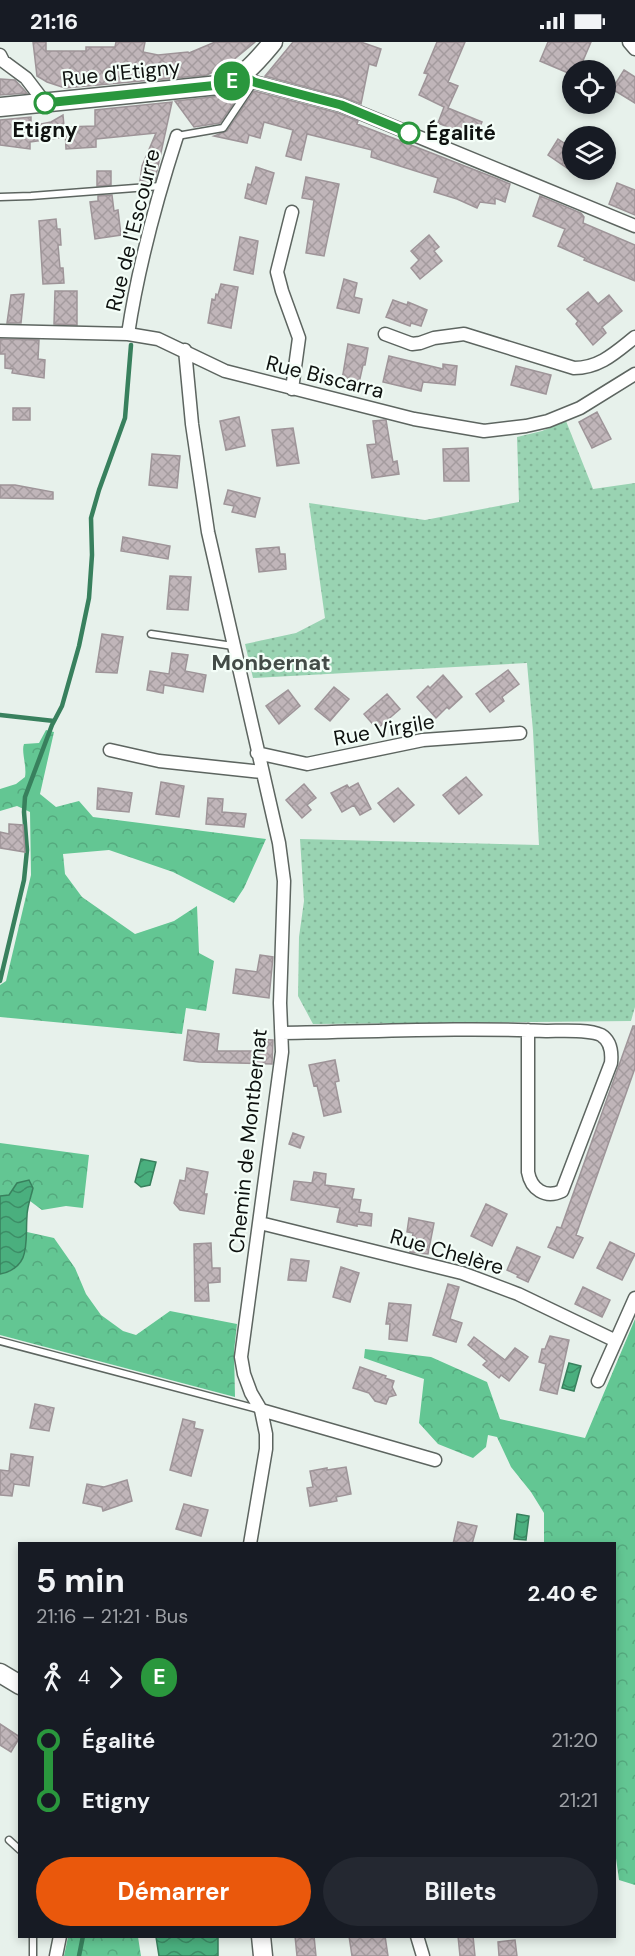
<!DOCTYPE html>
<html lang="fr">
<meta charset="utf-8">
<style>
body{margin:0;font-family:"DM Sans",sans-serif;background:#242831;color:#f1f3f6;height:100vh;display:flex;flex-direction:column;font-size:22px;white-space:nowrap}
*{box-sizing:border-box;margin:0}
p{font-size:20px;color:#9ea1a6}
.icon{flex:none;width:33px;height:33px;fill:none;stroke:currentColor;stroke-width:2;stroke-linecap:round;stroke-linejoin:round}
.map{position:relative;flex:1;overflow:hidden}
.drawer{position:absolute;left:18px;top:1500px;width:598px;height:396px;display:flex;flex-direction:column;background:#171b24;border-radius:0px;box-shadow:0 3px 9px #0003}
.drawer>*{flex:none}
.badge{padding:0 12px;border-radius:20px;font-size:21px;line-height:39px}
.controls{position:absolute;left:562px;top:18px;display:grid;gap:12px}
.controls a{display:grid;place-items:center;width:54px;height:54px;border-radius:50%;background:#171b24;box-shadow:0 3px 9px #0003;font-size:30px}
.map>.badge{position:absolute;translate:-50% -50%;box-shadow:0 0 0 3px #fff}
.legs{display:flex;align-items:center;gap:9px;height:66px;padding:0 18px;font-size:20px}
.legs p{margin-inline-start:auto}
.headline{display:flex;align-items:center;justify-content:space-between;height:102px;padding:0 18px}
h1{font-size:33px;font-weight:700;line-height:45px}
.primary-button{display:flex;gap:12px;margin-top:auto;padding:12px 18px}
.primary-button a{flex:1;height:69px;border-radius:36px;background:#ea580c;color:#fff;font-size:24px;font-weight:700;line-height:69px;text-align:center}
.primary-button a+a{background:#242831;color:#f1f3f6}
ul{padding:0 18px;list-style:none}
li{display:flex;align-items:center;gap:21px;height:60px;font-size:22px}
li i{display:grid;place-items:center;width:9px;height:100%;margin:0 8px;background:currentColor}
li i::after{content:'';width:15px;height:15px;margin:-8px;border:4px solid;border-radius:50%;background:#171b24}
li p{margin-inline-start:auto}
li:first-child i{background:linear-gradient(#0000 50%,currentColor 0)}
li:last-child i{background:linear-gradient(currentColor 50%,#0000 0)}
.status{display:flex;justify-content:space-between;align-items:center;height:42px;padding:0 30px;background:#171b24;direction:ltr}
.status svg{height:16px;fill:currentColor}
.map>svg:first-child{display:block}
.grass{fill:url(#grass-dots)}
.forest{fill:url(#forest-crowns)}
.water{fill:url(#water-waves);stroke:#38805d;stroke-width:1.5}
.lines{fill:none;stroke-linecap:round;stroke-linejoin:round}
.stream{stroke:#38805d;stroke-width:4.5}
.building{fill:url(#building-cross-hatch);stroke:#9e9498;stroke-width:1.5}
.lane-casing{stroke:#5d6560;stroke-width:9}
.street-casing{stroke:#5d6560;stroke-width:15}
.secondary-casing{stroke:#5d6560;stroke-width:21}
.lane{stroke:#fff;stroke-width:6}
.street{stroke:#fff;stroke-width:12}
.secondary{stroke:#fff;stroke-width:18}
.line-1-casing{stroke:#fff;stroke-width:14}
.line-1{stroke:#2a973d;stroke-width:9}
.stop-1-dot{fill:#fff;stroke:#2a973d;stroke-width:3}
.labels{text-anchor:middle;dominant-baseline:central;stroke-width:4.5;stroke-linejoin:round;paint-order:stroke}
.street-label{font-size:21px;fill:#0e110f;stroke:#f4fef8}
.stop-label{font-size:21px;font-weight:bold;fill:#0e110f;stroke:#f4fef8}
.neighbourhood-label{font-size:22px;font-weight:bold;fill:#434b47;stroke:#f4fef8}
</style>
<div class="status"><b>21:16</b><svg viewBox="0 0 49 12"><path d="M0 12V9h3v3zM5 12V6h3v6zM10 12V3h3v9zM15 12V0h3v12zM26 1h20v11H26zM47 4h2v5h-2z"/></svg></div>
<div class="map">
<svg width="635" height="1914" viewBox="0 0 635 1914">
<defs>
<pattern id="grass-dots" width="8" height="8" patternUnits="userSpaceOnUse" patternTransform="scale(1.5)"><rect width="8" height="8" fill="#99d3b2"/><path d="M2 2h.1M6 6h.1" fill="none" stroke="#83b498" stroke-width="1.8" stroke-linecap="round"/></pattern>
<pattern id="forest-crowns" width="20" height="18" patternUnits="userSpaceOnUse" patternTransform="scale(1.5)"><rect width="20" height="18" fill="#63c693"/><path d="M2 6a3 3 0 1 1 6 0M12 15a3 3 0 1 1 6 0" fill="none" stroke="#55a97e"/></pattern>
<pattern id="water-waves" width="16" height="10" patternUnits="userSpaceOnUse" patternTransform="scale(1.5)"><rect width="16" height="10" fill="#4aaf7e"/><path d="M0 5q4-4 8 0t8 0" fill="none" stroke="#3c8d66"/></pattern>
<pattern id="building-cross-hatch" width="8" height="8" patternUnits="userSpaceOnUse" patternTransform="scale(1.5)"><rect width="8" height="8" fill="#c0b5b9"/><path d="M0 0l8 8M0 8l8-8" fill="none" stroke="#a49b9e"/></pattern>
</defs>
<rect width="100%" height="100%" fill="#e7f1eb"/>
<!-- grass -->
<path class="grass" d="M 566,379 L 593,447 L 635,441 L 635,965 L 631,979 L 313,982 L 298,954 L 299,895 L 304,859 L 300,797 L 539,803 L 533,689 L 527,621 L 253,636 L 245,602 L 296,591 L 325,576 L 309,461 L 425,478 L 519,460 L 517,395 L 542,389 Z"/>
<!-- forest -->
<path class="forest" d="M 46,688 L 54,690 L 40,752 L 56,765 L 79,759 L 93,775 L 266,797 L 244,846 L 234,861 L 173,830 L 109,808 L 63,812 L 65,832 L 82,855 L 135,892 L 174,879 L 197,864 L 199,911 L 214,919 L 206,969 L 186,966 L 182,992 L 0,975 L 0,943 L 6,939 L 31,833 L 30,770 L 17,764 L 0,769 L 0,747 L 16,742 L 25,735 C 27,724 21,709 24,702 L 39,701 Z
M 0,1101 L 89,1113 L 83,1166 L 66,1164 L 42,1168 L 30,1159 L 33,1146 L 17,1141 L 9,1153 L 0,1154 Z
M 27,1190 L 54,1196 L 75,1226 L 86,1252 L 101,1273 L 123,1289 L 136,1293 L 170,1269 L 237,1282 L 234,1309 L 235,1355 L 0,1293 L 0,1232 C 26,1227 24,1212 27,1190 Z
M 635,1277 L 635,1843 L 619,1838 L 615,1809 L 615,1502 L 544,1501 L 544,1471 L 531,1450 L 511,1425 L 497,1395 L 488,1393 L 486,1405 L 473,1416 L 438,1402 L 419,1381 L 424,1337 L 364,1316 L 365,1307 L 431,1315 L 487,1340 L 500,1377 L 585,1396 Z
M 138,1895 L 141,1914 L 64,1914 L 68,1895 Z"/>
<!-- water -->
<path class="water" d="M 141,1117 L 156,1120 L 150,1143 L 141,1145 L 135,1140 Z
M 29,1138 L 33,1146 C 31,1155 27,1165 27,1174 C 25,1199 32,1226 0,1232 L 0,1154 L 9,1153 L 17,1141 Z
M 569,1321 L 581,1324 L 574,1349 L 562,1346 Z
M 517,1472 L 529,1474 L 526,1498 L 514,1497 Z
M 156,1895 L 218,1895 L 218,1914 L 159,1914 Z"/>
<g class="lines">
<!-- stream -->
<path class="stream" d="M 0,673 L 54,679
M 0,939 L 24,838 L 27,808 L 24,770 L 25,755 L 52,683 L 62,664 L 79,604 L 89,556 L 92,513 L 91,476 L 99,448 L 125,376 L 131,303
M 79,1914 L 83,1894"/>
</g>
<!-- building -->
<path class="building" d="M 33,0 L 46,0 L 46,9 L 86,9 L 86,5 L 115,5 L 116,0 L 145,0 L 143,10 L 158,13 L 188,10 L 189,11 L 215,0 L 255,0 L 227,23 L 207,33 L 65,46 L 47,40 L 37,34 Z
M 293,0 L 361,0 L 381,7 L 376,24 L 369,22 L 361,62 L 343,55 L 265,34 Z
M 437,0 L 465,0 L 448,40 L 458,44 L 448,66 L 482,80 L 475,96 L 438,81 L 444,65 L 419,53 L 428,32 L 424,31 Z
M 548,0 L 591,0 L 579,28 L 573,28 L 573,33 L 540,19 Z
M 624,28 L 635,35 L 635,61 L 612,47 Z
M 0,37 L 15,38 L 27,51 L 0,53 Z
M 254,49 L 338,71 L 358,79 L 357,82 L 498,137 L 510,142 L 505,160 L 495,156 L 495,162 L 480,160 L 477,166 L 457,157 L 434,150 L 438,136 L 371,115 L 372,108 L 307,92 L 301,118 L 286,114 L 293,88 L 264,80 L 260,96 L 249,93 L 247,101 L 214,94 L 227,89 Z
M 240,52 L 220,81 L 194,85 L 175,59 Z
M 172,60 L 155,138 L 140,139 L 142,124 L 156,91 L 96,97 L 96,105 L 66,107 L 65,85 L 95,84 L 95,68 Z
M 63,73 L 65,95 L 30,100 L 30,107 L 0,103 L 0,78 L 31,75 L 31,84 L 51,80 Z
M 558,97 L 573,107 L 573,130 L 548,113 Z
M 256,125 L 274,131 L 266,162 L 245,156 L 248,142 L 251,143 Z
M 97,129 L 111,129 L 111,143 L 97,144 Z
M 306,135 L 339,142 L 324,214 L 306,211 L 314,158 L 302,156 Z
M 617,141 L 635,148 L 635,173 L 609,162 Z
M 112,153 L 114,169 L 118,168 L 121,193 L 95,197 L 90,160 L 98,159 L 98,154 Z
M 540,154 L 581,171 L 584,175 L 583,181 L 635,203 L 635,239 L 584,218 L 585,216 L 558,204 L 565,187 L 533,174 Z
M 56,177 L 57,187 L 60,187 L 61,203 L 58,203 L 60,226 L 63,226 L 64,241 L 43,242 L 39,179 Z
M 429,193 L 439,205 L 434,209 L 442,219 L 420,237 L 411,226 L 419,218 L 411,209 Z
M 240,195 L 258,199 L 253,232 L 234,228 Z
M 344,237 L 357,241 L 354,255 L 362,257 L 359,271 L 337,266 Z
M 221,242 L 238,245 L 231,286 L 208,281 L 212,257 L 215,258 L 216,252 L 218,253 Z
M 55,249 L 77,249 L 77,283 L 54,282 Z
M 588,250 L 598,262 L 609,253 L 622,269 L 602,285 L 606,291 L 593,303 L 576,282 L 578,279 L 567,267 Z
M 24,252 L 21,281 L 7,281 L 11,253 Z
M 393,258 L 407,263 L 408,260 L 427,268 L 421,284 L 411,281 L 410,284 L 386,275 Z
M 0,297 L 39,298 L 38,317 L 45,318 L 44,336 L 12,331 L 13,327 L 5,326 L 5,312 L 0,312 Z
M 348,302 L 368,306 L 365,323 L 363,323 L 359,341 L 342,338 Z
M 389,314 L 443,327 L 443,322 L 457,324 L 455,343 L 423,340 L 421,349 L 383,340 Z
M 516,324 L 551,333 L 546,352 L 511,343 Z
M 13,366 L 30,366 L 30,378 L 13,378 Z
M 597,370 L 611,397 L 592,406 L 579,380 Z
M 239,375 L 245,404 L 226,408 L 220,379 Z
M 384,378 L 386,378 L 393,420 L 397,419 L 399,432 L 372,436 L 367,403 L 376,402 L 373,379 Z
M 293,386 L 299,421 L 277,424 L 272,388 Z
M 468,406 L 469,439 L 444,439 L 443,407 Z
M 152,412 L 180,414 L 177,446 L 149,443 Z
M 0,443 L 15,443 L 53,450 L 53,457 L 0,456 Z
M 228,448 L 260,456 L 255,475 L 232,470 L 234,464 L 224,462 Z
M 123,495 L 170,504 L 168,517 L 121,509 Z
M 279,505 L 280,512 L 285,512 L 286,527 L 259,530 L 256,507 Z
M 170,534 L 191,535 L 188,568 L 167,567 Z
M 102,592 L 123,595 L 117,631 L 96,630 Z
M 172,611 L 188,613 L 185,629 L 206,633 L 203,650 L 164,643 L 163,651 L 147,648 L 150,629 L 169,632 Z
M 508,628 L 519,642 L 502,655 L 504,659 L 490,670 L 476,652 Z
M 443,633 L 462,655 L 449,667 L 447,665 L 436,676 L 417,655 L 428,644 L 430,646 Z
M 334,645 L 349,657 L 330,679 L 315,667 Z
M 288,648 L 300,664 L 279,682 L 266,664 Z
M 387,652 L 400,667 L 377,687 L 364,672 Z
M 466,735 L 482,753 L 459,772 L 443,753 Z
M 161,740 L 184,744 L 179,775 L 156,772 Z
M 358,741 L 371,767 L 360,773 L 354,763 L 342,770 L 331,751 L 347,743 L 349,746 Z
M 304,742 L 316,756 L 307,763 L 311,768 L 302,776 L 286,758 Z
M 98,746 L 132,751 L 129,770 L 97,767 Z
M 398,746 L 414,763 L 394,780 L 378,761 Z
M 208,756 L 223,757 L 222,770 L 246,772 L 244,785 L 206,782 Z
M 9,782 L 23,783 L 25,810 L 0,806 L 0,790 L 9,792 Z
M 260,913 L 273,915 L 269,956 L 233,951 L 236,927 L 257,930 Z
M 633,984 L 635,984 L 635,1026 L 576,1193 L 583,1196 L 573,1216 L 548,1205 L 557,1185 L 561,1186 Z
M 188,988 L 219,992 L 217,1009 L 258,1009 L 257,997 L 273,998 L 272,1022 L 199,1020 L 184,1018 Z
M 335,1018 L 339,1039 L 335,1040 L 341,1070 L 324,1074 L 317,1043 L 314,1044 L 309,1023 Z
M 293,1091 L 304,1095 L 300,1106 L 289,1102 Z
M 187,1126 L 208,1130 L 204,1152 L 207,1152 L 204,1172 L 180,1168 L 174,1161 L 180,1138 L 185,1139 Z
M 314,1130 L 326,1132 L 325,1143 L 354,1147 L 352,1157 L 361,1158 L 359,1170 L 372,1172 L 371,1184 L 357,1182 L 357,1184 L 337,1180 L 340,1166 L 291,1158 L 294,1139 L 312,1141 Z
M 486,1162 L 507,1172 L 492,1204 L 471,1194 Z
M 409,1176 L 434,1181 L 428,1212 L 410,1210 L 413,1191 L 407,1190 Z
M 610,1200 L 635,1212 L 622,1238 L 597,1226 Z
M 211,1201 L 212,1226 L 220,1226 L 220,1240 L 208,1241 L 209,1259 L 195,1259 L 194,1202 Z
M 517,1205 L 540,1215 L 528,1240 L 517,1235 L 518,1233 L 507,1228 Z
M 291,1217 L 309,1219 L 306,1239 L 288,1238 Z
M 341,1225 L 359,1231 L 350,1260 L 333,1255 Z
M 448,1242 L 459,1245 L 450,1277 L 462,1281 L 456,1300 L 433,1293 Z
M 583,1245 L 610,1258 L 602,1275 L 575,1262 Z
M 389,1261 L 411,1263 L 407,1299 L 389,1297 L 390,1282 L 386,1282 Z
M 550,1294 L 569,1298 L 557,1352 L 540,1348 L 546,1322 L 539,1320 L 542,1307 L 545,1307 Z
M 474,1295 L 505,1318 L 515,1306 L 528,1315 L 509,1339 L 501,1333 L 499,1336 L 483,1323 L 487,1319 L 468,1303 Z
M 360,1325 L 386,1334 L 385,1336 L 394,1339 L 392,1345 L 396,1353 L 389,1355 L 386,1362 L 375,1359 L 369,1351 L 353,1346 Z
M 35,1362 L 54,1366 L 49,1389 L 30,1386 Z
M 183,1377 L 195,1380 L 194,1386 L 203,1388 L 191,1434 L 170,1428 Z
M 11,1412 L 33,1415 L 29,1444 L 14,1442 L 12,1454 L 0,1453 L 0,1428 L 9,1429 Z
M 346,1425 L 351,1452 L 336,1455 L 337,1459 L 310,1464 L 307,1446 L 313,1445 L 310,1429 L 327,1426 L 327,1428 Z
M 127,1438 L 132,1459 L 103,1469 L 102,1465 L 83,1461 L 87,1442 L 104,1445 Z
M 184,1462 L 208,1468 L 201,1494 L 176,1487 Z
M 458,1480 L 477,1484 L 472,1502 L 453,1502 Z
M 0,1682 L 20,1695 L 11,1710 L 0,1703 Z
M 295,1894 L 314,1894 L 316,1914 L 297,1914 Z
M 349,1894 L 385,1894 L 388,1914 L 352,1914 Z
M 458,1894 L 473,1894 L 475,1914 L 460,1914 Z
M 515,1898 L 517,1914 L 499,1914 L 498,1900 Z"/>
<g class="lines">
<!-- lane casing -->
<g class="lane-casing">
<path id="lane" d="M 177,94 L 223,86 L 254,40
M 0,155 L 31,154 L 161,144
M 151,592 L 233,604
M 0,1299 L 261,1368
M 9,1798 L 20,1808
M 33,1894 L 33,1914"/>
</g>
<!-- street casing -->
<g class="street-casing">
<path id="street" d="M 629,0 L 635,7
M 0,13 L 3,19 L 26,36 L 45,61
M 243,33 L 254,40 L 341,63 L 635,184
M 292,170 L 277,230 L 282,249 L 299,296 L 292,347
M 0,289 L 128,292 L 158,297 L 225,329 L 414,377 L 484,389 L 526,384 L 548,379 L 580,366 L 635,332
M 128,292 C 138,225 156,159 177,94
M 385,292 L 412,302 L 420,301 L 434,296 L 464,292 L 574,326 C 600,326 616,310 635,295
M 185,308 L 192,382 L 208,490 L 279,801 L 284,839 L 280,961 L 282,1010 L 241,1315 L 244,1332 L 251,1351 L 261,1368 L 266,1392 L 266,1407 L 250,1502
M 110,708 L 159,719 L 262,730
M 257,711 L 307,722 L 423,698 L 520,691
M 282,991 C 370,990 458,985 546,989 C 561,989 588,987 601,993 C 611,999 612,1011 611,1021 L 562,1149 C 545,1157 531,1147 528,1130 L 528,988
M 260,1181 L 462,1231 L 518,1252 L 616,1299
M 598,1339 L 635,1256
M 261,1368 L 435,1418
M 417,1894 L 423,1914
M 56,1914 L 60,1894"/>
</g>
<!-- secondary casing -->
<g class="secondary-casing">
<path id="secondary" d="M 0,65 L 219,43 C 245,35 256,20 273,0
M 0,1631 L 20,1643
M 261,1894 L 263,1914"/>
</g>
<!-- lane -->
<use href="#lane" class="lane"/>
<!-- street -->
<use href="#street" class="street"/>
<!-- secondary -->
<use href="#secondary" class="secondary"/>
</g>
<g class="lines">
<!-- line-1 casing -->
<g class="line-1-casing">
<path id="line-1" d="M 45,61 L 219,43 L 232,39 L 243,33 L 254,40 L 341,63 L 409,91"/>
</g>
<!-- line-1 -->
<use href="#line-1" class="line-1"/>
</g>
<!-- markers -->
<g class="stop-1-dot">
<circle cx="45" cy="61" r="10"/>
<circle cx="409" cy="91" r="10"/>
</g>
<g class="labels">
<!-- street labels -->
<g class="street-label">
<text transform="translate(121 31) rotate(-6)">Rue d'Etigny</text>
<text transform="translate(133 188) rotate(-76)">Rue de l'Escourre</text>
<text transform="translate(325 335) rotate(14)">Rue Biscarra</text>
<text transform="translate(384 688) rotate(-10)">Rue Virgile</text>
<text transform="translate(248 1099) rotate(-84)">Chemin de Montbernat</text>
<text transform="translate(447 1210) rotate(16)">Rue Chelère</text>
</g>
<!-- stop labels -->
<g class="stop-label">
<text x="45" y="88">Etigny</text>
<text x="426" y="91" text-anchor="start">Égalité</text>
</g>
<!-- neighbourhood labels -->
<g class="neighbourhood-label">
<text x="271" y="620">Monbernat</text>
</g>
</g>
</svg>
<div class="controls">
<a><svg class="icon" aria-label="locate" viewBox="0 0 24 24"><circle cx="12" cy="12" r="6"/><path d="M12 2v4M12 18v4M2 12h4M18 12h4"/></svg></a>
<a><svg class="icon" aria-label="layers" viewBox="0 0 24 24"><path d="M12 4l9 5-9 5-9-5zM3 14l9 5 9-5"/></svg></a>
</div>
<b class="badge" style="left:232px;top:39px;background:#2a973d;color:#fff">E</b>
<section class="drawer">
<div class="headline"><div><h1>5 min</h1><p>21:16 – 21:21 · Bus</p></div><b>2.40 €</b></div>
<div class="legs"><svg class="icon" aria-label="walk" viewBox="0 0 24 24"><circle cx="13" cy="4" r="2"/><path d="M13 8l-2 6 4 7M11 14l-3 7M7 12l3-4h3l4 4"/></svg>4<svg class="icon" aria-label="forward" viewBox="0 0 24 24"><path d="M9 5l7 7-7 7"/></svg><b class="badge" style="background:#2a973d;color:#fff">E</b></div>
<ul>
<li><i style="color:#2a973d"></i><b>Égalité</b><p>21:20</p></li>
<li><i style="color:#2a973d"></i><b>Etigny</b><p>21:21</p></li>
</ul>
<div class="primary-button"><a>Démarrer</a><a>Billets</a></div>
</section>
</div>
